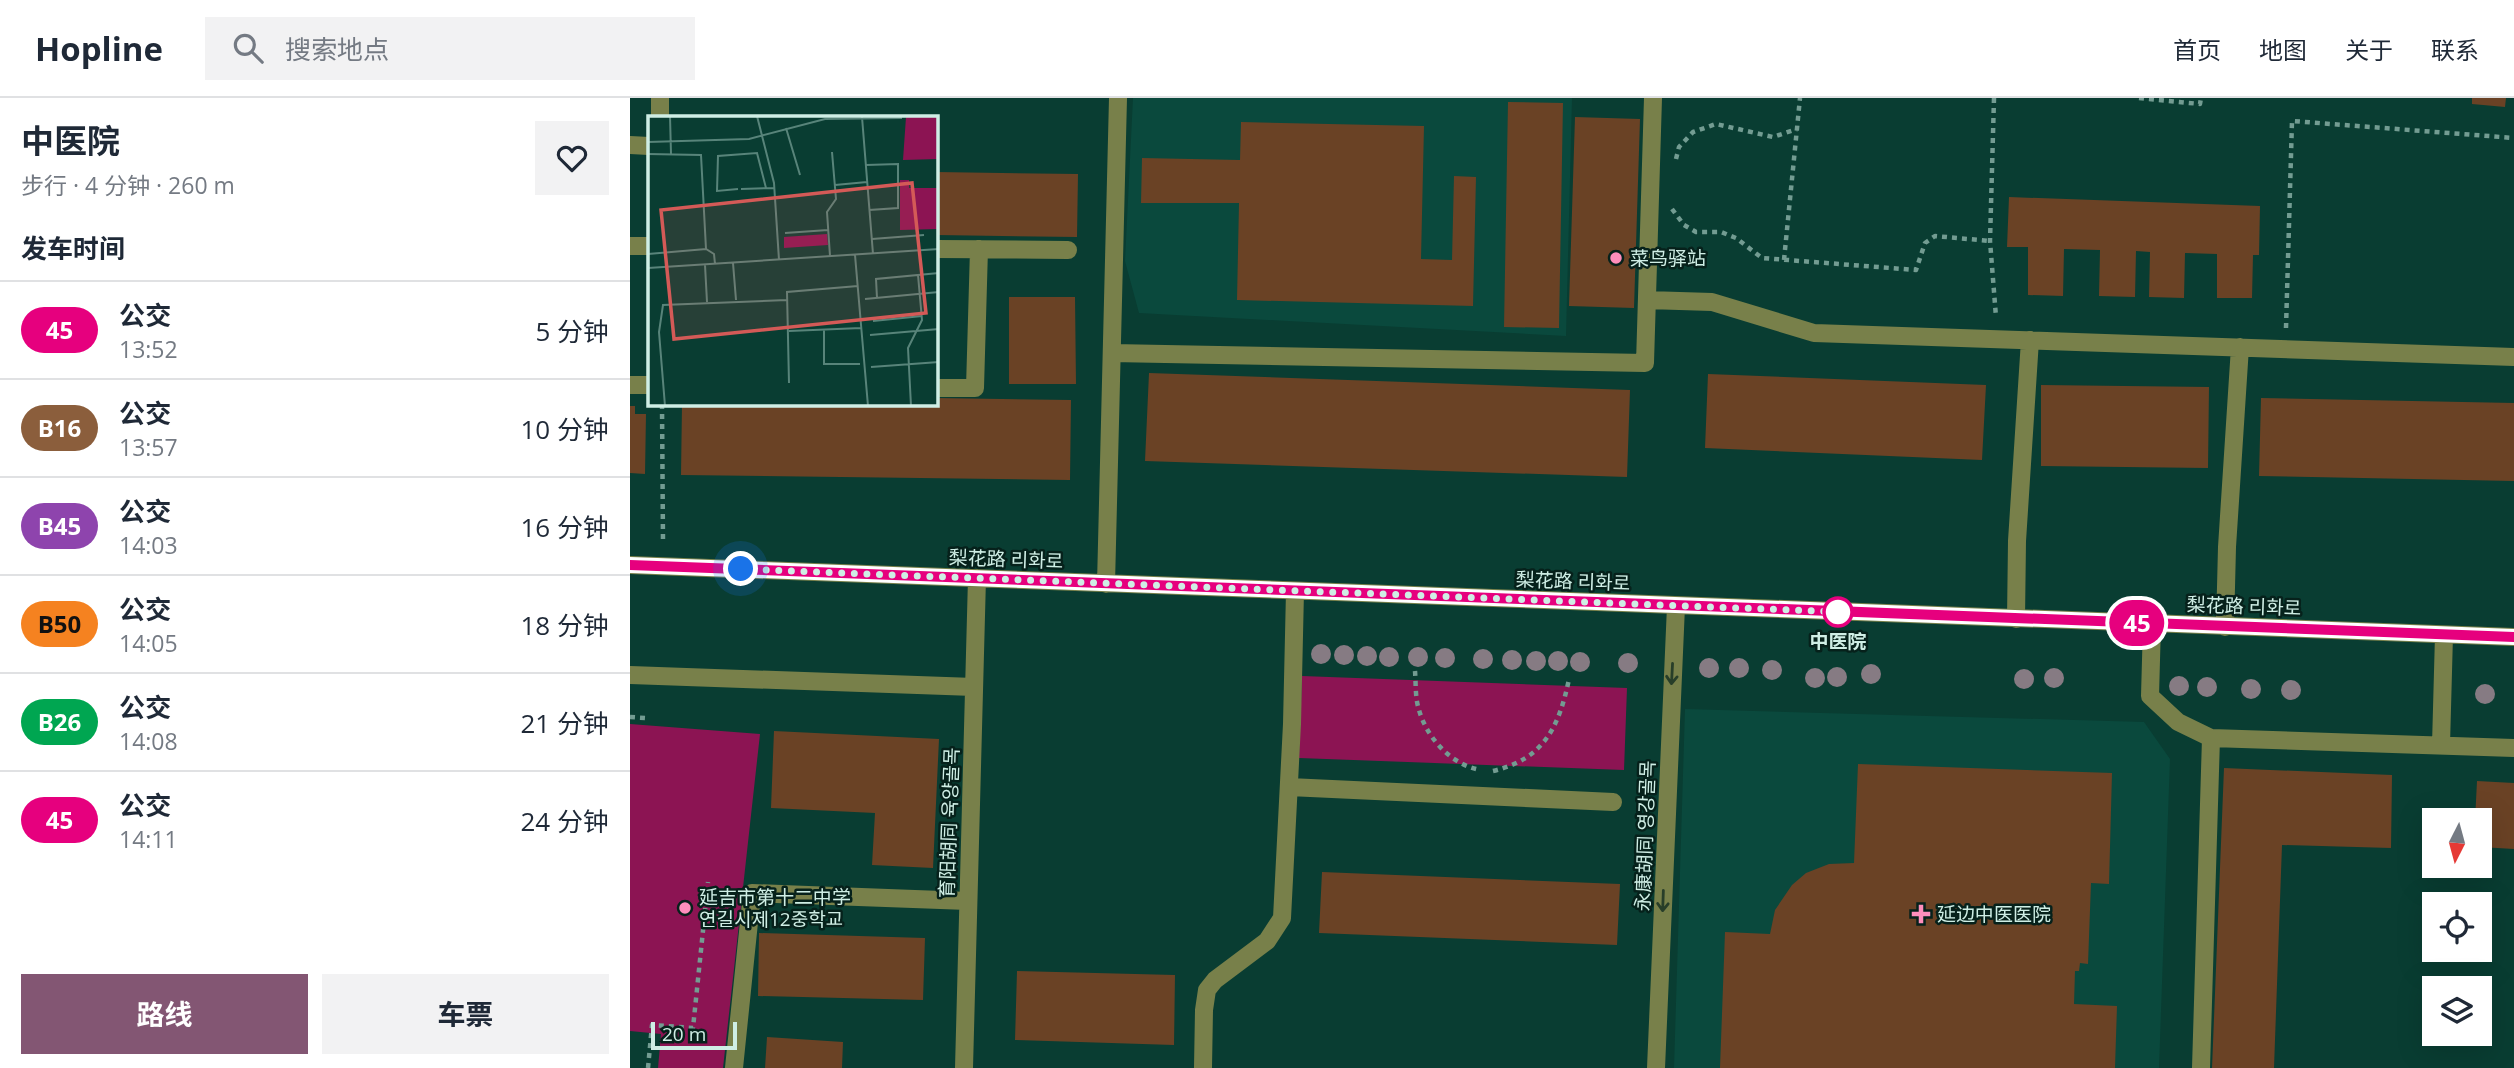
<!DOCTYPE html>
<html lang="zh">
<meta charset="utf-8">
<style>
body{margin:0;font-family:"Open Sans","Noto Sans SC","Noto Sans KR",sans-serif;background:#f2f2f3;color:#1f2937;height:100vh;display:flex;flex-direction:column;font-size:26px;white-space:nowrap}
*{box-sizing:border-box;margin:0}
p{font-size:23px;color:#747a83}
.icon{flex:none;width:38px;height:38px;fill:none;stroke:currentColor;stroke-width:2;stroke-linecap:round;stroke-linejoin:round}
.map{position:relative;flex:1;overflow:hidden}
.sheet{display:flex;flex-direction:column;background:#fff;width:630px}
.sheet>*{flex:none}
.badge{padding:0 14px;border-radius:23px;font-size:24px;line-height:46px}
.needle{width:46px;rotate:186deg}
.buttons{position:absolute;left:1792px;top:710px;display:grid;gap:14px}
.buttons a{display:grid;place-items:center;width:70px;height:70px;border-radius:0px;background:#fff;box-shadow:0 7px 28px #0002;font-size:35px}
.scale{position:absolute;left:21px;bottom:18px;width:86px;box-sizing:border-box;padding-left:7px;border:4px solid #cfeee5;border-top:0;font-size:19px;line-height:24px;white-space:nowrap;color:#cfeee5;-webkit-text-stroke:5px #06211b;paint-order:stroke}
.you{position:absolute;width:35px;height:35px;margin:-18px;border:5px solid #fff;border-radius:50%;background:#1a73e8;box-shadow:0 0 0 10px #1a73e833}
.map>.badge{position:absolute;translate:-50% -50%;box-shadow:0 0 0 4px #fff}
h2{padding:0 21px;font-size:26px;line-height:63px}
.round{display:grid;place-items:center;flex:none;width:74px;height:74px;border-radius:0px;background:#f2f2f3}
.summary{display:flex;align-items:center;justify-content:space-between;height:119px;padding:0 21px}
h1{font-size:33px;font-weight:700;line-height:52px}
.cta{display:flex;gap:14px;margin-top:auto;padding:14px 21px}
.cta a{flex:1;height:80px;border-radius:0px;background:#835673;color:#fff;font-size:28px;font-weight:700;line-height:80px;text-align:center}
.cta a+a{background:#f2f2f3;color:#1f2937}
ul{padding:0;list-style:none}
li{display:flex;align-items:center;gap:21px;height:98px;padding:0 21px;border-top:2px solid #e0e1e3}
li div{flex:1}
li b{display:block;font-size:26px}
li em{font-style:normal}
li .badge{min-width:77px;font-weight:700;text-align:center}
header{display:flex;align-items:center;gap:42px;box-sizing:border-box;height:98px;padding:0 35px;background:#fff;border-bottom:2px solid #e0e1e3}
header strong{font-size:33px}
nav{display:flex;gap:38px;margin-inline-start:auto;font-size:24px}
.search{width:490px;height:63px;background:#f2f2f3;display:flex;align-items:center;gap:18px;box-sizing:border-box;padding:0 24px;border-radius:0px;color:#747a83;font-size:26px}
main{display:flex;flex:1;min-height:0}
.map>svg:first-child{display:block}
.built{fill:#0a493d}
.green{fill:#8c1453}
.building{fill:#6a4225}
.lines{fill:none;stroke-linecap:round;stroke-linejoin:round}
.path{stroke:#739c92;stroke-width:4.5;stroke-dasharray:5 5;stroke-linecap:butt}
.minor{stroke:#78804a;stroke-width:18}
.tree{fill:#867b83}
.oneway{stroke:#283e29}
.line-casing{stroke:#fff;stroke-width:16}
.line{stroke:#e6007e;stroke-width:10}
.walk{stroke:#cfeee5;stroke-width:7;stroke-dasharray:0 12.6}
.poi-dot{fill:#fe8ebc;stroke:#06211b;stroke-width:2.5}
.stop-dot{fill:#fff;stroke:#e6007e;stroke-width:3.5}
.labels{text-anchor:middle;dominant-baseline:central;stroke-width:5;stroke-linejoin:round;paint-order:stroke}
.poi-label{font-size:19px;fill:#cfeee5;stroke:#06211b;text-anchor:start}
.street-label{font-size:19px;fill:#cfeee5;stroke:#06211b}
.stop-label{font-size:19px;font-weight:bold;fill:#cfeee5;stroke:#06211b}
.inset-road{fill:none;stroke:#58847a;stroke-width:2}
.view{fill:#d45a57;fill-opacity:0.15;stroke:#d45a57;stroke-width:3.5}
.inset-edge{fill:none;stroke:#cfeee5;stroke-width:3.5}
</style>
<header>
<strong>Hopline</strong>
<div class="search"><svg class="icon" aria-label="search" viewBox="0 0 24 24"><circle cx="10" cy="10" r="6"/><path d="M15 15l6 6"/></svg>搜索地点</div>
<nav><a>首页</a><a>地图</a><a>关于</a><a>联系</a></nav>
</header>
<main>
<section class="sheet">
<div class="summary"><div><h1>中医院</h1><p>步行 · 4 分钟 · 260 m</p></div><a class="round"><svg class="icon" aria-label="heart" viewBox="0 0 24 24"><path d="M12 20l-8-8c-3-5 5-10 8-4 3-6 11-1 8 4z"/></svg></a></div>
<h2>发车时间</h2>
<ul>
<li><span class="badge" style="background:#e6007e;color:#fff">45</span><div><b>公交</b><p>13:52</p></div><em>5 分钟</em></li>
<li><span class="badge" style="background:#8b5e3c;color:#fff">B16</span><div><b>公交</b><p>13:57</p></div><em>10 分钟</em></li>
<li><span class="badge" style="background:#8e44ad;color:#fff">B45</span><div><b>公交</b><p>14:03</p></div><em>16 分钟</em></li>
<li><span class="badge" style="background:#f58220;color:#111">B50</span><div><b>公交</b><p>14:05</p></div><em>18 分钟</em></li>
<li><span class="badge" style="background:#00a651;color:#fff">B26</span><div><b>公交</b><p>14:08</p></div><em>21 分钟</em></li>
<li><span class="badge" style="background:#e6007e;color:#fff">45</span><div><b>公交</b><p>14:11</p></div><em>24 分钟</em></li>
</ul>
<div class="cta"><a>路线</a><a>车票</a></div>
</section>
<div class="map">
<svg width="1884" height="970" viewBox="0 0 1884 970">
<rect width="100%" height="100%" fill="#093d32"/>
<!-- built -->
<path class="built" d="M 503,0 L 942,0 L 936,238 L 509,215 L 495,163 Z
M 1055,611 L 1514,624 L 1540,661 L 1529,970 L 1044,970 Z"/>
<!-- green -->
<path class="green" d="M 672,578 L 997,590 L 994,672 L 669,660 Z
M 0,626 L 130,636 L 93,970 L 28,970 L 31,936 L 0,933 Z"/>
<!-- building -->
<path class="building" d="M 1842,0 L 1876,0 L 1875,9 L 1842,6 Z
M 878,4 L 933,5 L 929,230 L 874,229 Z
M 945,19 L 1010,21 L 1004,210 L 939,208 Z
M 611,24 L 794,28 L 791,161 L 822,162 L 824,78 L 846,79 L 843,208 L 607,202 L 609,105 L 511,105 L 512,60 L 610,62 Z
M 306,74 L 448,76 L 447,139 L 306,137 Z
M 1379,99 L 1630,108 L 1629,157 L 1623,157 L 1622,200 L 1587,200 L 1587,156 L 1555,155 L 1554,200 L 1519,199 L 1520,154 L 1506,153 L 1505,199 L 1469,198 L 1470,152 L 1434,151 L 1433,198 L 1398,197 L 1398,149 L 1377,149 Z
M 379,199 L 445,199 L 446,286 L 379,286 Z
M 519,275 L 1000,292 L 997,379 L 515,363 Z
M 1078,276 L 1356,287 L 1352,362 L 1075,350 Z
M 1411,287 L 1579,289 L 1578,370 L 1411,368 Z
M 306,300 L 441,302 L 440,382 L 51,377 L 52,306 L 306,306 Z
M 1631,300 L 1884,305 L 1884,383 L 1629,378 Z
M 0,308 L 5,308 L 5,316 L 16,316 L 15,376 L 0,375 Z
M 144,633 L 309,641 L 303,770 L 242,767 L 245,715 L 141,710 Z
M 1228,666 L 1482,675 L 1479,786 L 1461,785 L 1458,866 L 1450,865 L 1449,873 L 1445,873 L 1444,906 L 1487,908 L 1485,970 L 1090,970 L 1095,834 L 1140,836 L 1145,812 L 1162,787 L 1176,775 L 1199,766 L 1224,765 Z
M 1594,670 L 1762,677 L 1761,750 L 1652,747 L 1644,970 L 1582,970 Z
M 1847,683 L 1884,685 L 1884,751 L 1850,749 L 1850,723 L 1845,723 Z
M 692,774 L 990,786 L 987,847 L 689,835 Z
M 129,835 L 295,840 L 293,902 L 128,898 Z
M 387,873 L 545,877 L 544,947 L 385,942 Z
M 137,939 L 213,944 L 212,970 L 135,970 Z"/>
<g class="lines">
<!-- path -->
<path class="path" d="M 1364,0 L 1360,143 L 1366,219
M 1509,0 L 1570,6 L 1571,0
M 1046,61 L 1049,49 L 1063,34 L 1086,26 L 1143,39 L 1167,31
M 1042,111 L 1054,127 L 1066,134 L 1091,134 L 1106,140 L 1132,160 L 1286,172 L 1295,145 L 1305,138 L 1360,143
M 1154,162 L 1170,0
M 1656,230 L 1662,23 L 1884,40
M 32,306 L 33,445
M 785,573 C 786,586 785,600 789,612 C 797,640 821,667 851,672
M 0,619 L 15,620
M 863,673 C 914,661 929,629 939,581
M 18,970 L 22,927 L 63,930 L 78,784"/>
<!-- minor -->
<path class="minor" d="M 30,0 L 30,19
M 0,47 L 19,48
M 0,148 L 19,148
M 306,151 L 438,152
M 1017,202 L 1082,204 L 1184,235 L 1884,259
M 482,255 L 1015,265 L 1023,0
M 0,287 L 19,287
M 306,290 L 345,290 L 349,151
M 0,467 L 1884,539
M 476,486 L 488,0
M 1386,521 L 1387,443 L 1400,242
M 1522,526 L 1520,598 L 1548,624 L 1581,640 L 1884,650
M 1595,529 L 1597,449 L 1610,249
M 0,577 L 344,589
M 1811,647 L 1814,537
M 659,689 L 983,704
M 104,970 L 122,795 L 338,803
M 334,970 L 347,480
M 573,970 L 574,912 L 577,892 L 585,882 L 637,843 L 652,820 L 662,626 L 665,493
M 1026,970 L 1046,508
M 1571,970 L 1581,640"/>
</g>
<!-- trees -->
<g class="tree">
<circle cx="691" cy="556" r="10"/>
<circle cx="714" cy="557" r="10"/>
<circle cx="737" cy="558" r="10"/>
<circle cx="759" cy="559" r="10"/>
<circle cx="788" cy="559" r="10"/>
<circle cx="815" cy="560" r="10"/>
<circle cx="853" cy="561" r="10"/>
<circle cx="882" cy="562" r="10"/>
<circle cx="906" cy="563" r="10"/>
<circle cx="928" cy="563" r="10"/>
<circle cx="950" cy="564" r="10"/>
<circle cx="998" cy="565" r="10"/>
<circle cx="1079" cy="570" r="10"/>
<circle cx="1109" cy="570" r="10"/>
<circle cx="1142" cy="572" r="10"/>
<circle cx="1241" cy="576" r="10"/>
<circle cx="1207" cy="579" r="10"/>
<circle cx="1185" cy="580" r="10"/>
<circle cx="1424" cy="580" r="10"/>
<circle cx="1394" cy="581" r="10"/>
<circle cx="1549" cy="588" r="10"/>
<circle cx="1577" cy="589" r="10"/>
<circle cx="1621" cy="591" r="10"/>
<circle cx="1661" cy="592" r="10"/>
<circle cx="1855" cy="596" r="10"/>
</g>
<!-- one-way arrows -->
<defs><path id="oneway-shaft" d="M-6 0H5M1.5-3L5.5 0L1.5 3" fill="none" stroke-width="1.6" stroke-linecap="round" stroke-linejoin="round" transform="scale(1.75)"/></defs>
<g class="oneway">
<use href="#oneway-shaft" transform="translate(1042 576) rotate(93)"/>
<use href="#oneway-shaft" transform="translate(1033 803) rotate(92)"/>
</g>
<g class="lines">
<!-- line casing -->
<g class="line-casing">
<path id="line" d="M 0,467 L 1884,539"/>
</g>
<!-- line -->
<use href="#line" class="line"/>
<!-- walk -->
<path class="walk" d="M 111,471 L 1211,514 L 1208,514"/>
</g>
<!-- markers -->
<g class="poi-dot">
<circle cx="986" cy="160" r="7"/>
<circle cx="55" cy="810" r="7"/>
<path d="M1287.5 805.5h7v7h7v7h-7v7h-7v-7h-7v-7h7z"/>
</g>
<circle class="stop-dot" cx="1208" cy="514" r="14"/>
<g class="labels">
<!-- poi labels -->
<g class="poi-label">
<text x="1000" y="160">菜鸟驿站</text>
<text x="69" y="799">延吉市第十二中学<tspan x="69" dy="22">연길시제12중학교</tspan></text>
<text x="1307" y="816">延边中医医院</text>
</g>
<!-- street labels -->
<g class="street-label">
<text transform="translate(376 461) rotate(2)">梨花路 리화로</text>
<text transform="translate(943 483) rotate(2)">梨花路 리화로</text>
<text transform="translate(1614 508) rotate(2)">梨花路 리화로</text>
<text transform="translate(319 725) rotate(-88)">育阳胡同 육양골목</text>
<text transform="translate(1015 738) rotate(-88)">永康胡同 영강골목</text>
</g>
<!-- stop labels -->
<g class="stop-label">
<text x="1208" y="543">中医院</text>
</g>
</g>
<!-- overview -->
<g transform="translate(18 18)">
<rect width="290" height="290" fill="#093d32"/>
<path d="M 258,1 L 290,1 L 290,43 L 255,44 ZM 252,64 L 261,64 L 261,72 L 290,72 L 290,113 L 252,114 ZM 179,118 L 180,129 L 136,132 L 136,121 Z" fill="#8c1453"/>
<path class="inset-road" d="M 22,0 L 23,38M 109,0 L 126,67 L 131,144M 214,1 L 225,138M 138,12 L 152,59M 0,26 L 101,23 L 177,3 L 254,2M 0,38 L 53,39 L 58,133M 218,49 L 250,48 L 250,92 L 221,94M 187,69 L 219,66M 90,73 L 69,75 L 70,40 L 109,37 L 118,72M 93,73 L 126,72M 137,117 L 180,114M 224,123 L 276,119M 0,138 L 58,133 L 66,138 L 67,148M 207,139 L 220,290M 182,140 L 179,96 L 188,83 L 184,36M 85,147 L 88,184M 57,149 L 59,186M 0,152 L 291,133M 229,182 L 228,163 L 291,157M 217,183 L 291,176M 225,205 L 274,200M 176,214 L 176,248 L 212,248M 141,215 L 213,212M 222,219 L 291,213M 223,251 L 291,246M 141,267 L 139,176 L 210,170M 17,290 L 11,216 L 15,189 L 139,184M 263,290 L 260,232 L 274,204 L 270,159"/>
<path class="view" d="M 264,67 L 278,197 L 26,223 L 13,94 Z"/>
<rect width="290" height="290" class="inset-edge"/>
</g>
</svg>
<div class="buttons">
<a><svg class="needle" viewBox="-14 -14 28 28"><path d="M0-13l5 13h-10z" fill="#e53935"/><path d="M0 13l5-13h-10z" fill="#747a83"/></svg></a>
<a><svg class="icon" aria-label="locate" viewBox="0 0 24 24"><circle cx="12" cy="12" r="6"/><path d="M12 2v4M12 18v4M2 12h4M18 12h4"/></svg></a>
<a><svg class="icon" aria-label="layers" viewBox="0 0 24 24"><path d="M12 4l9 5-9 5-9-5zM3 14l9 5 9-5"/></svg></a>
</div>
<div class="scale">20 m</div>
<div class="you" style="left:111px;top:471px"></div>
<b class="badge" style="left:1507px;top:525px;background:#e6007e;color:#fff">45</b>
</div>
</main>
